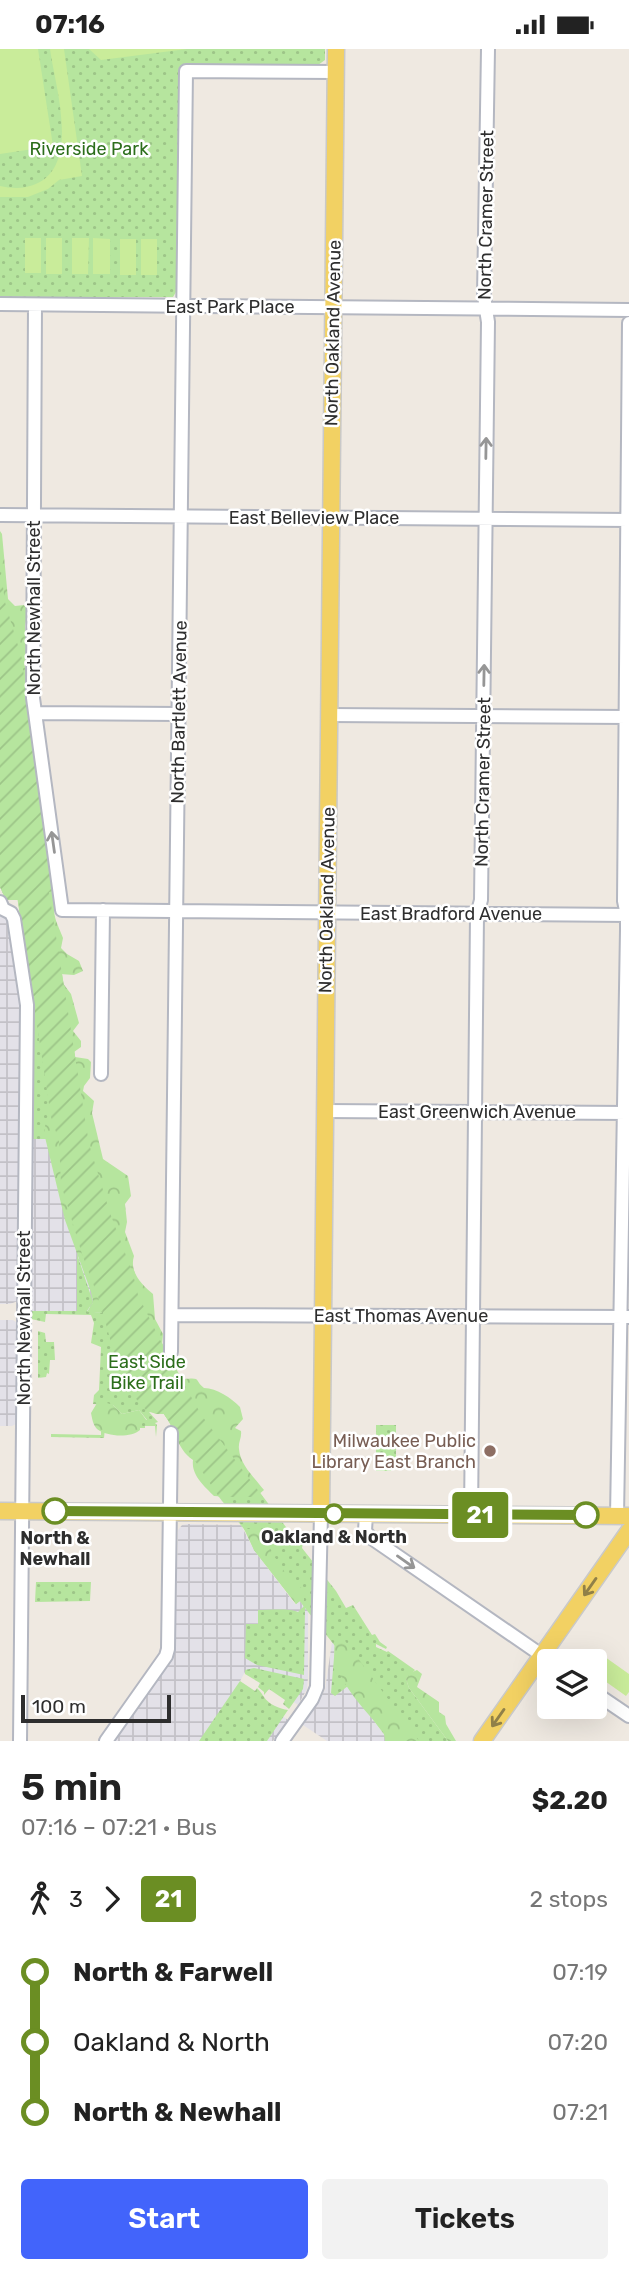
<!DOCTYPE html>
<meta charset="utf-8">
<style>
body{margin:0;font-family:Rubik,sans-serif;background:#f2f2f2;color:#222;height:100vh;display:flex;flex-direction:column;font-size:26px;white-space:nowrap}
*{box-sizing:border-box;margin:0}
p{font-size:23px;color:#767676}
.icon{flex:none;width:38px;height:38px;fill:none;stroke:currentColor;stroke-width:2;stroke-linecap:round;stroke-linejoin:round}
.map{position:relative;height:1692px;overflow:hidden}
.details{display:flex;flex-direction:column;background:#fff;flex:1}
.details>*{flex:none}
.badge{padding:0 14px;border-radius:5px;font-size:24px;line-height:46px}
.tools{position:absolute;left:537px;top:1600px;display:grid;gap:14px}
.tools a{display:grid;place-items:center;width:70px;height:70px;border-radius:7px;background:#fff;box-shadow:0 7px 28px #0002;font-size:35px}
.scale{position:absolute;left:21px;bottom:18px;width:150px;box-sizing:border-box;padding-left:7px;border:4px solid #2e2e2e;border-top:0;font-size:19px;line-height:24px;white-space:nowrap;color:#2e2e2e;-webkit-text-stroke:5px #fff;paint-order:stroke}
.map>.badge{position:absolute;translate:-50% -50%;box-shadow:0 0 0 4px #fff}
.legs{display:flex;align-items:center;gap:10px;height:77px;padding:0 21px;font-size:23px}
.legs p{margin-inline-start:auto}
.head{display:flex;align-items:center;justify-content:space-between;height:119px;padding:0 21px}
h1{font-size:38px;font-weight:600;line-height:52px}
.button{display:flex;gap:14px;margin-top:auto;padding:14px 21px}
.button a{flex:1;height:80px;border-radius:7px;background:#4264fb;color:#fff;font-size:28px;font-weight:600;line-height:80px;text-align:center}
.button a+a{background:#f2f2f2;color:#222}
ul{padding:0 21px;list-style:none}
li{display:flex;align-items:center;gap:24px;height:70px;font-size:26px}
li i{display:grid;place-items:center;width:10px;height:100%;margin:0 9px;background:currentColor}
li i::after{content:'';width:18px;height:18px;margin:-9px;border:5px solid;border-radius:50%;background:#fff}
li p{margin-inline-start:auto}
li:first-child i{background:linear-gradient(#0000 50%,currentColor 0)}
li:last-child i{background:linear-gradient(currentColor 50%,#0000 0)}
.status{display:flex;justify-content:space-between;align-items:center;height:49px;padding:0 35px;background:#fff;direction:ltr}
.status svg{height:19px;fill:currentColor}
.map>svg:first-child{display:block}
.industrial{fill:url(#industrial-grid)}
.grass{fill:url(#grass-dots)}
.forest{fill:url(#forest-crowns)}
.garden{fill:url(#garden-furrows)}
.pitch{fill:#c9ec9a}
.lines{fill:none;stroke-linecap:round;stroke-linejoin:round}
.minor-casing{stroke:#b4b7c1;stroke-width:16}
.major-casing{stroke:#c9c9c9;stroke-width:19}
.minor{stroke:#fff;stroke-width:12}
.major{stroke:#f2d163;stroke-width:16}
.oneway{stroke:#969696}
.oneway2{stroke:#908048}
.line-1-casing{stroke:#fff;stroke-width:16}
.line-1{stroke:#6b8e23;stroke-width:10}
.education-dot{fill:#8d6e63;stroke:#fff;stroke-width:2.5}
.stop-1-dot{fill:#fff;stroke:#6b8e23;stroke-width:3.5}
.labels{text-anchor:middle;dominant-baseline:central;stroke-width:5;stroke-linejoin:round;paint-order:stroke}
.park-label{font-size:18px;fill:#2c6e1b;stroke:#fff}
.street-label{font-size:18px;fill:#2e2e2e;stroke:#fff}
.education-label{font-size:18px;fill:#785e54;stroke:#fff;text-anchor:end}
.stop-label{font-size:18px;font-weight:bold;fill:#2e2e2e;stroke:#fff}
</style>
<div class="status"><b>07:16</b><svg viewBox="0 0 49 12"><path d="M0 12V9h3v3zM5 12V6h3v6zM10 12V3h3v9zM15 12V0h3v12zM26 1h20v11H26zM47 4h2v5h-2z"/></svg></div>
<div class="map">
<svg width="629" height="1692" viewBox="0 0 629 1692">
<defs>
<pattern id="industrial-grid" width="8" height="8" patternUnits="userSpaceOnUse" patternTransform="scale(1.75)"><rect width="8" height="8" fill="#e3e1e8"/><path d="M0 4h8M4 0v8" fill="none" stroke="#c3c1c7"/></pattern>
<pattern id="grass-dots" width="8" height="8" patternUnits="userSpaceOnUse" patternTransform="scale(1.75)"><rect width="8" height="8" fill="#b6e59e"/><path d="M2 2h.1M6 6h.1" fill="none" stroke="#9dc588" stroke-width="1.8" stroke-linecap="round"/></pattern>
<pattern id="forest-crowns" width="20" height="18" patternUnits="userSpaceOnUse" patternTransform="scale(1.75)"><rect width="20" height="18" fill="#b6e59e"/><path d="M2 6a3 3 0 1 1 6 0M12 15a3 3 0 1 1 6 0" fill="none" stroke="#9dc588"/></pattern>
<pattern id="garden-furrows" width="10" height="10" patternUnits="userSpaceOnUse" patternTransform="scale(1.75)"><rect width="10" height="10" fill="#b6e59e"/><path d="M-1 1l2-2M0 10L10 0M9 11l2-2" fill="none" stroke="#9dc588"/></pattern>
</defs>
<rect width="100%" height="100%" fill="#efe9e1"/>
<!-- industrial -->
<path class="industrial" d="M 0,862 L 8,871 L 21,957 L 18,1252 L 10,1255 L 0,1255 Z
M 46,1033 L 82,1205 L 102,1264 L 31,1262 L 33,1064 Z
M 0,1271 L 13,1271 L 17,1274 L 16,1375 L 12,1377 L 0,1377 Z
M 187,1475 L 241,1476 L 254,1501 L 295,1555 L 300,1552 L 308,1562 L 308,1628 L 307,1640 L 298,1656 L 246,1621 L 238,1636 L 288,1671 L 273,1692 L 114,1692 L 175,1603 L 178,1481 L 182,1476 Z
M 332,1593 L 335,1597 L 334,1607 L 348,1637 L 389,1692 L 327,1692 L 303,1676 L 325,1641 Z"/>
<!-- grass -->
<path class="grass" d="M 0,0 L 325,0 L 325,11 L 318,16 L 187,15 L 180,19 L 176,243 L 173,248 L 0,248 Z
M 0,515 L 28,667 L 49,843 L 89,1095 L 155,1281 L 202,1367 L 289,1482 L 296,1486 L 300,1484 L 304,1489 L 302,1499 L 336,1542 L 346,1559 L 353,1556 L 372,1586 L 375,1585 L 380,1593 L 387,1598 L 386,1600 L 376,1595 L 376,1598 L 387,1603 L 388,1602 L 415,1621 L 406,1630 L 409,1639 L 448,1692 L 389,1692 L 348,1637 L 335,1647 L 331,1644 L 335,1597 L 305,1559 L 304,1626 L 257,1616 L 245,1609 L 246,1575 L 258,1575 L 258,1561 C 270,1561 289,1559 298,1563 L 304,1557 L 300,1552 L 296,1555 L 254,1501 L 247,1484 L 219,1448 L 164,1365 L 149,1363 L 158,1373 L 155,1374 L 157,1376 L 156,1388 L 155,1377 L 145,1377 L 145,1379 L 105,1379 L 104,1389 L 51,1388 L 51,1385 L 101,1386 L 101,1373 L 147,1371 L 139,1361 L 122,1365 L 113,1356 L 93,1355 L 94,1346 L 99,1341 L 101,1298 L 91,1294 L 94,1274 L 91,1266 L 46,1265 L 45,1273 L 31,1270 L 31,1262 L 77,1262 L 77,1205 L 93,1253 L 87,1262 L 101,1264 L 82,1205 L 46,1074 L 47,1090 L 33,1090 L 34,978 L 18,851 L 6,851 L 0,838 Z
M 38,1282 L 45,1284 L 46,1293 L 54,1293 L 55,1311 L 50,1311 L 49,1325 L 47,1324 L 46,1328 L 38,1329 Z
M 376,1376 L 396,1376 L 396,1417 L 392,1417 L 391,1422 L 376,1422 Z
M 36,1533 L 91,1533 L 90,1552 L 35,1553 Z
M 254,1619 L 304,1630 L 303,1640 L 289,1660 L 283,1655 L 285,1651 L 269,1640 L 264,1646 L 264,1643 L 258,1638 L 260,1634 L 245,1625 L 245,1621 Z
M 240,1632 L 255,1642 L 257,1639 C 260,1642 262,1645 264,1648 C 268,1655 280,1660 288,1661 L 267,1692 L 199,1692 Z"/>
<!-- forest -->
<path class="forest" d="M 0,482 L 2,485 L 8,550 L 15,557 L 24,556 L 28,561 L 25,577 L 27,601 L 24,615 L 27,623 L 29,671 L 37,700 L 58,848 C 49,863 58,875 63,889 L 61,899 L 67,905 L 79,912 L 83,922 L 74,926 L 60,925 L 62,933 L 71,945 L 79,974 L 73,982 L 81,992 L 81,998 L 74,1003 L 75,1008 L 88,1010 L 91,1013 L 90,1029 L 84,1037 L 83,1042 L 94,1052 L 92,1064 L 103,1110 L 128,1127 L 131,1147 L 125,1155 L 127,1173 L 125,1183 L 134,1207 C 129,1223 142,1236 153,1245 L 155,1270 L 163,1285 L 162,1296 L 179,1327 L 184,1330 C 202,1328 194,1331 204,1339 C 217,1339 231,1349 240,1358 L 243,1370 L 235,1379 L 241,1382 C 242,1389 238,1393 239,1400 C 240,1416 255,1429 264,1441 L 258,1446 L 249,1441 L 229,1448 L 214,1447 C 204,1437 191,1426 193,1411 C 176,1400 175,1377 162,1363 L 187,1364 L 48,1047 L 16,841 L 0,807 Z
M 49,1068 L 56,1075 L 102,1264 L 87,1263 L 93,1253 L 91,1243 L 65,1171 L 44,1084 L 46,1071 Z
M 104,1353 L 113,1356 L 122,1365 L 139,1361 L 147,1372 L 140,1375 L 140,1381 C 131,1389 107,1388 97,1380 C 93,1376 92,1369 91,1364 L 97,1354 Z
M 244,1480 L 256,1480 L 288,1528 L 304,1541 L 304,1558 L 300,1552 L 296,1555 L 254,1501 Z
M 336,1589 L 343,1589 L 419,1692 L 385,1692 L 384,1684 C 363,1657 326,1625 336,1589 Z
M 417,1621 L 422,1625 L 417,1638 L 439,1653 L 439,1663 L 445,1667 L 446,1675 L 456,1692 L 448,1692 L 409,1639 L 406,1630 L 410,1624 Z"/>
<!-- garden -->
<path class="garden" d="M 0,515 L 5,553 L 22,610 L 28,667 L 52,828 L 54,842 L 49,843 L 89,1095 L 110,1164 L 133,1225 L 138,1246 L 167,1305 L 202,1367 L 263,1448 L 219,1448 L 164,1365 L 156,1365 L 146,1361 L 122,1334 L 100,1253 L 82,1205 L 61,1135 L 59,1092 L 51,1068 L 18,851 L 6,851 L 0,838 Z"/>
<!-- pitch -->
<path class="pitch" d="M 0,0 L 38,0 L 53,97 L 0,105 Z
M 50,0 L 64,0 L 82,127 L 59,131 L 48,140 L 28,148 L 0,148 L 0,137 C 13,140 26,140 38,134 C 80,113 55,37 50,0 Z
M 89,0 L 187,0 L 101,11 Z
M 25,189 L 41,189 L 41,224 L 25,224 Z
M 46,189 L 62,189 L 62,225 L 46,225 Z
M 72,189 L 89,189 L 88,225 L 72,225 Z
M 93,189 L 110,190 L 110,225 L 93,225 Z
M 120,190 L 136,190 L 136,226 L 120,226 Z
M 141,190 L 157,190 L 157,226 L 141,226 Z
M 597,1607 L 602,1611 L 605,1608 L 629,1625 L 629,1643 L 626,1647 L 595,1625 L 594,1612 Z"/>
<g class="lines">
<!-- minor casing -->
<g class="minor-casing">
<path id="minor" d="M 0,255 L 629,261
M 35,256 L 33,649 L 62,861 L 629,866
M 0,466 L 629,471
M 36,664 L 179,665
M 329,666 L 629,668
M 0,853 L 3,860 L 11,864 L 14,870 L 27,956 L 20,1692
M 101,1025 L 103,861
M 325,1062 L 629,1064
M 173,1266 L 628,1268
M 171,1303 L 186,22 L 335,23
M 366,1465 L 365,1482 L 370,1488 L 550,1612
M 471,1466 L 477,866 L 481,851 L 488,273 L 484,247 L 488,0
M 617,1467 L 627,881 L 627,866 L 624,852 L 629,274
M 595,1644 L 629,1667
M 106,1692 L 166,1607 L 168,1600 L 171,1384
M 282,1692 L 312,1650 L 317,1638 L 321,1465"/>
</g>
<!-- major casing -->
<g class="major-casing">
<path id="major" d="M 0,1462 L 629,1467
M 321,1465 L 336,0
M 482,1692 L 629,1482"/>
</g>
<!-- minor -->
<use href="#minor" class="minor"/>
<!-- major -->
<use href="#major" class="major"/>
</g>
<!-- one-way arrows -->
<defs><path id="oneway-shaft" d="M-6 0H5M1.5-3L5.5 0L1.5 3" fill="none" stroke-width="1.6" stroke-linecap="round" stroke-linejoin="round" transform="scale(1.75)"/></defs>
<g class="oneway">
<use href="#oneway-shaft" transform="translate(486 399) rotate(-89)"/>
<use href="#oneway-shaft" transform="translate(484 626) rotate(-89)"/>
<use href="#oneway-shaft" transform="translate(53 793) rotate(-98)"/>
<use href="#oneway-shaft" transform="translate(406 1513) rotate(35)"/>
</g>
<g class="oneway2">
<use href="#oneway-shaft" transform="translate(590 1538) rotate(125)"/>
<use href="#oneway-shaft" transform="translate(498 1669) rotate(125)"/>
</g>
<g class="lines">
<!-- line-1 casing -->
<g class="line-1-casing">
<path id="line-1" d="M 55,1462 L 586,1466"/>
</g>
<!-- line-1 -->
<use href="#line-1" class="line-1"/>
</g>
<!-- markers -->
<circle class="education-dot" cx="490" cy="1402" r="7"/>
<g class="stop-1-dot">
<circle cx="55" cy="1462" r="12"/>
<circle cx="334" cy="1465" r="9"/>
<circle cx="586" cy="1466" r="12"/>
</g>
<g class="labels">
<!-- park labels -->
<g class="park-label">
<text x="89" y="100">Riverside Park</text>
<text x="147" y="1313">East Side<tspan x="147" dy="21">Bike Trail</tspan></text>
</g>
<!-- street labels -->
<g class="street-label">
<text transform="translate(486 166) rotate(-89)">North Cramer Street</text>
<text x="230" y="258">East Park Place</text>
<text transform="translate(333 284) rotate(-89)">North Oakland Avenue</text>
<text x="314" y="469">East Belleview Place</text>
<text transform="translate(34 559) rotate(-90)">North Newhall Street</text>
<text transform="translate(179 663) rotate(-89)">North Bartlett Avenue</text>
<text transform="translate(483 733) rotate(-89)">North Cramer Street</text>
<text transform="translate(327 851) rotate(-89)">North Oakland Avenue</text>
<text x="451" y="865">East Bradford Avenue</text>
<text x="477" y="1063">East Greenwich Avenue</text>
<text x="401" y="1267">East Thomas Avenue</text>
<text transform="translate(24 1269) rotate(-90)">North Newhall Street</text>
</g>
<!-- education labels -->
<g class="education-label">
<text x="476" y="1392">Milwaukee Public<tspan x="476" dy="21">Library East Branch</tspan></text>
</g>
<!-- stop labels -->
<g class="stop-label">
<text x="334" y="1488">Oakland &amp; North</text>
<text x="55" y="1489">North &amp;<tspan x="55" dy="21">Newhall</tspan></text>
</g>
</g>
</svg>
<div class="tools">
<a><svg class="icon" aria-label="layers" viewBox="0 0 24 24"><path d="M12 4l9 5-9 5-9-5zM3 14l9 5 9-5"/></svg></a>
</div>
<div class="scale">100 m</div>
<b class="badge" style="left:480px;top:1466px;background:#6b8e23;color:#fff">21</b>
</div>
<section class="details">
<div class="head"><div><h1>5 min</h1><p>07:16 – 07:21 · Bus</p></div><b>$2.20</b></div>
<div class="legs"><svg class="icon" aria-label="walk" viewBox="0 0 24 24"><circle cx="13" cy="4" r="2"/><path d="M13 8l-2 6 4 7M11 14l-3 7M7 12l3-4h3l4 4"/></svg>3<svg class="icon" aria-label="forward" viewBox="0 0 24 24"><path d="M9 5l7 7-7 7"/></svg><b class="badge" style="background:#6b8e23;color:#fff">21</b><p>2 stops</p></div>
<ul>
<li><i style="color:#6b8e23"></i><b>North &amp; Farwell</b><p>07:19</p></li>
<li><i style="color:#6b8e23"></i><span>Oakland &amp; North</span><p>07:20</p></li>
<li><i style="color:#6b8e23"></i><b>North &amp; Newhall</b><p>07:21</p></li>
</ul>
<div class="button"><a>Start</a><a>Tickets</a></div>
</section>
